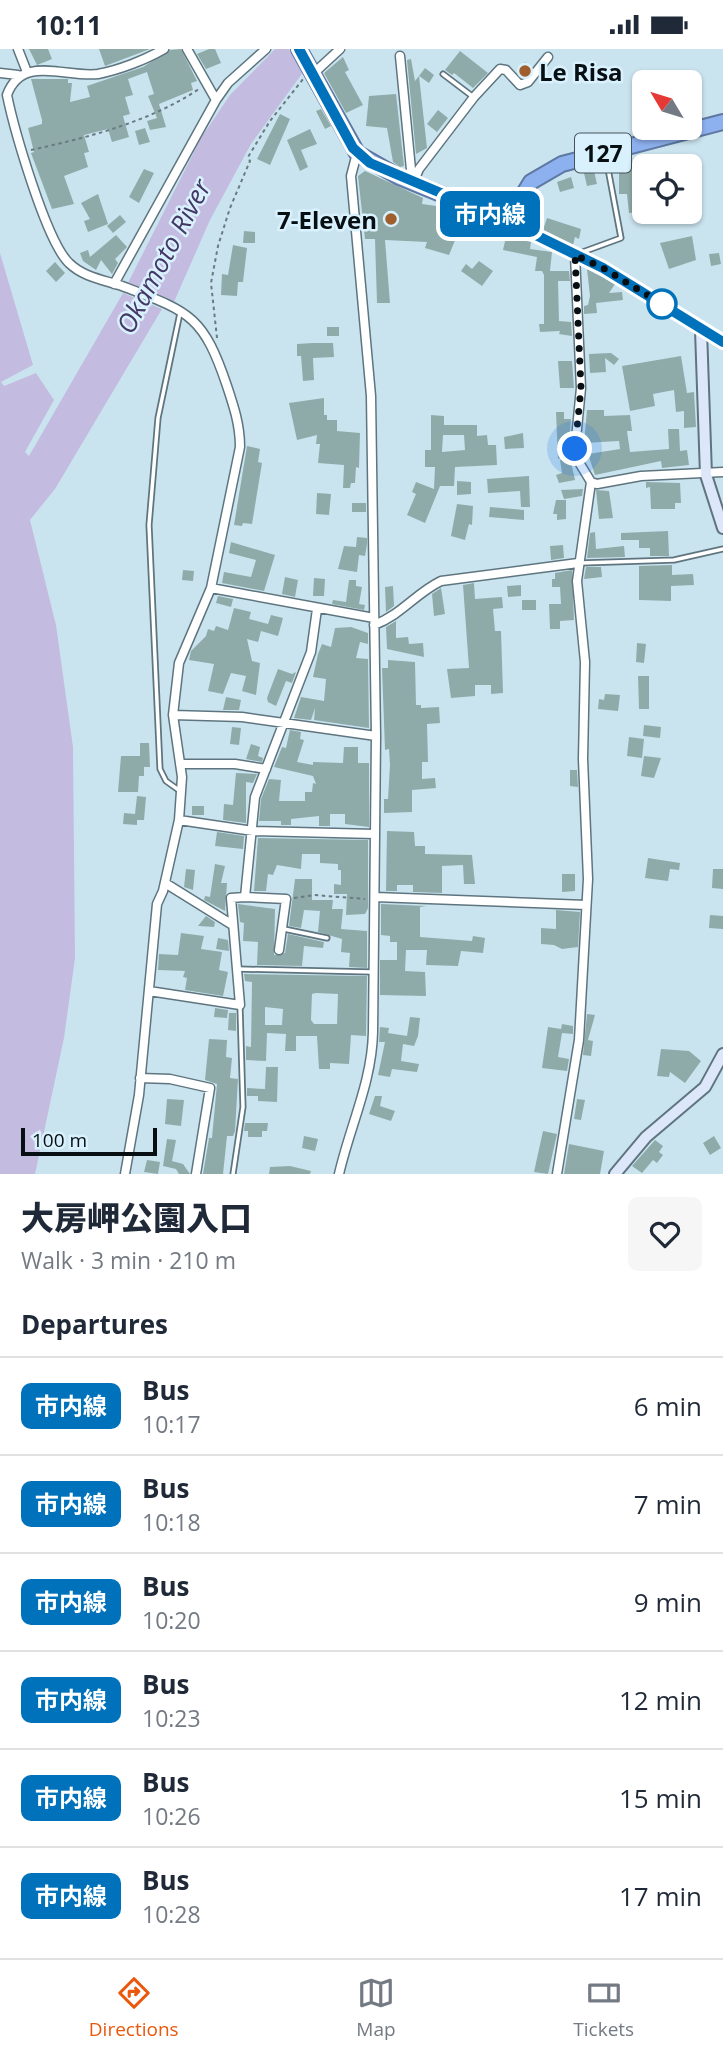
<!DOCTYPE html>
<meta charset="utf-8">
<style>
body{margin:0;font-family:"Open Sans","Noto Sans JP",sans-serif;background:#f6f6f7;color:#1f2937;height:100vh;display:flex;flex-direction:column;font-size:26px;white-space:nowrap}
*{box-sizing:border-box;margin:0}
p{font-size:23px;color:#747a83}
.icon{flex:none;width:38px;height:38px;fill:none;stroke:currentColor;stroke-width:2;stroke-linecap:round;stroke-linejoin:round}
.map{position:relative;height:1125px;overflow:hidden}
.drawer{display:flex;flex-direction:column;background:#fff;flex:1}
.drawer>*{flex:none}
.badge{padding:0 14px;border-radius:10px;font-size:24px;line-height:46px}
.needle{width:46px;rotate:308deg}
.fabs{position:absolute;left:632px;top:21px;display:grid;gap:14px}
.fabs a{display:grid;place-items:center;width:70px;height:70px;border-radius:10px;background:#fff;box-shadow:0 2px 5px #0004;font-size:35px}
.scale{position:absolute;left:21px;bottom:18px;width:136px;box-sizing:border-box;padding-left:7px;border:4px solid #070f13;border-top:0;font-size:19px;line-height:24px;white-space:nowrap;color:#070f13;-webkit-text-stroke:5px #d8f1fd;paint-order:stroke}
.you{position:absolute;width:35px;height:35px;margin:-18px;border:5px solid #fff;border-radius:50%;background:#1a73e8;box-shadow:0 0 0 10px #1a73e833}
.map>.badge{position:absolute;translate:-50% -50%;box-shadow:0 0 0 4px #fff}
h2{padding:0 21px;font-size:26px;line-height:63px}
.round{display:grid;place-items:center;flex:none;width:74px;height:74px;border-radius:10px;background:#f6f6f7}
.summary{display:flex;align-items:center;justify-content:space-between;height:119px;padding:0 21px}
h1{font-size:33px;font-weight:800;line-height:52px}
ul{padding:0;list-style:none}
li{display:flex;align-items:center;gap:21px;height:98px;padding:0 21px;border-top:2px solid #e0e1e3}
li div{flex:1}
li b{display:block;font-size:26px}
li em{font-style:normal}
li .badge{min-width:77px;font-weight:700;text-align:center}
.status{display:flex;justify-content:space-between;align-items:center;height:49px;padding:0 35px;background:#fff;direction:ltr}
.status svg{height:19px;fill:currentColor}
.menu{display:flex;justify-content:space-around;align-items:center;height:98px;border-top:2px solid #e0e1e3;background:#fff;font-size:19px;color:#747a83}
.menu a{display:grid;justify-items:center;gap:4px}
.menu .selected{color:#ea580c}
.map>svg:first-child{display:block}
.water{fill:#c4bce0}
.building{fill:#8faba9;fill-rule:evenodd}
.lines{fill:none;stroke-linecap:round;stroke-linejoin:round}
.lane-casing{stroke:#5e757f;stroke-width:7}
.street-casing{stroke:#5e757f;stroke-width:11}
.secondary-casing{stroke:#5e757f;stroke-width:14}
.highway-casing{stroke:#5e78a1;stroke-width:18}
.path{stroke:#697a81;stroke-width:2;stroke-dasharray:3.5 3.5;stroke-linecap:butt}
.lane{stroke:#fff;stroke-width:3.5}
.street{stroke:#fff;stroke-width:8}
.secondary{stroke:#dde7fa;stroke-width:10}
.highway{stroke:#8db0ee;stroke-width:14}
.line-casing{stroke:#fff;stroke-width:16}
.line{stroke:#0072bc;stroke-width:10}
.walk{stroke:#070f13;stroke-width:7;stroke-dasharray:0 12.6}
.poi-dot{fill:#a05e2c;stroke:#d8f1fd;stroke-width:2.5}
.stop-dot{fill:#fff;stroke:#0072bc;stroke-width:3.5}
.labels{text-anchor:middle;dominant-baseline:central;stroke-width:5;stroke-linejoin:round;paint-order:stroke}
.shield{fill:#d8f1fd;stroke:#465359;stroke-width:2}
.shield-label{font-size:23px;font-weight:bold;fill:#070f13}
.poi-label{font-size:24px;font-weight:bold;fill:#070f13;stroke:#d8f1fd;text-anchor:start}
.water-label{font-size:26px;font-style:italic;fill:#443665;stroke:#d8f1fd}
</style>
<div class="status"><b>10:11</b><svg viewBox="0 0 49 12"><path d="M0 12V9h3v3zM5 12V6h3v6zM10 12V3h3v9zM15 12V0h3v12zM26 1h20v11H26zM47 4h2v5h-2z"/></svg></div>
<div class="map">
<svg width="723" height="1125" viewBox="0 0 723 1125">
<rect width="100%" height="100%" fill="#cae4ef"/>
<!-- water -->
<path class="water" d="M 275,0 L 289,0 L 304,22 L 251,95 L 210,171 L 174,253 L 128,234 L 201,89 L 230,46 Z
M 0,204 L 33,316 L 1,333 L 4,337 L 36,324 L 54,351 L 25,403 L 29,407 L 123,244 L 162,260 L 55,440 L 30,471 L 56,576 L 73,698 L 75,909 L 64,989 L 35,1125 L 0,1125 Z"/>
<!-- building -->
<path class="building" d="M 29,0 L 48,0 L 52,10 L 37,16 Z
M 99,0 L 150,0 L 105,17 Z
M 181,0 L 197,32 L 191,34 L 193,41 L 159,55 L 166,78 L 150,81 L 147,72 L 157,69 L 148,47 L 154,45 L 147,23 L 128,30 L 133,46 L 125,48 L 130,65 L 123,67 L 129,88 L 112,93 L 108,80 L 84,86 L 89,103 L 84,104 L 88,118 L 64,127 L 74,155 L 52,160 L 31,104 L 34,103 L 28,79 L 42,75 L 42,71 L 31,30 L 68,30 L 68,34 L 72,34 L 70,53 L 90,48 L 87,37 L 143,18 L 170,1 Z
M 209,0 L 215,0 L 221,14 L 206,20 L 197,5 Z
M 460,2 L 488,24 L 473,39 L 454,24 L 452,26 L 445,21 Z
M 343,8 L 349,21 L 345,23 L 363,56 L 346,64 L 324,24 Z
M 411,10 L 415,32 L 419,27 L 427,99 L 416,105 L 407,11 Z
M 525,13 L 531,19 L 522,28 L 517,23 Z
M 425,19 L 434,26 L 429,34 L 419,27 Z
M 396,45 L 404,117 L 400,118 L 393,113 L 387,79 L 366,77 L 369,47 Z
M 321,60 L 331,77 L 325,80 L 316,62 Z
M 438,61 L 448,69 L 437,83 L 427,75 Z
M 280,65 L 290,70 L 270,116 L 257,110 Z
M 145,79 L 150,93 L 139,96 L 135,82 Z
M 310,80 L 317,95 L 301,101 L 308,118 L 300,122 L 287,91 Z
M 631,114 L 638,116 L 641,163 L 629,164 L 627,145 L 619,145 L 619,123 L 629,123 Z
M 144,120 L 154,124 L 139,154 L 129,148 Z
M 365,122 L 423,149 L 422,155 L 444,158 L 465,167 L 449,206 L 425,199 L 427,193 L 385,191 L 390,254 L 377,254 L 375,190 L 365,190 L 358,127 Z
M 594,122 L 597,135 L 587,137 L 584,124 Z
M 571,128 L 574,139 L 560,143 L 557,133 Z
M 98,145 L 108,175 L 88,183 L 84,172 L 90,170 L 81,154 Z
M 120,166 L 126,173 L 113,184 L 107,177 Z
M 547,169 L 581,180 L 579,190 L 575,188 L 573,196 L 543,181 Z
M 244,182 L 255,183 L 255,194 L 243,194 Z
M 116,186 L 127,198 L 115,210 L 118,214 L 112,225 L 101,211 L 96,221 L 83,212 L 80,204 L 88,201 L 90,208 Z
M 692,187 L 696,211 L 669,220 L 660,194 Z
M 506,188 L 531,193 L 530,200 L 552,203 L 550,222 L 569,222 L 570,232 L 558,232 L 559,272 L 571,273 L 572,287 L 559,285 L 560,282 L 540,283 L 539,275 L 544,275 L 544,226 L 542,222 L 535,222 L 537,208 L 503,201 Z
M 233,196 L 247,199 L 243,233 L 238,233 L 237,247 L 221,246 L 222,225 L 228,226 Z
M 719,204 L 721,215 L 711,217 L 709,205 Z
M 479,212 L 493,222 L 482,237 L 461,222 L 466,215 L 472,220 Z
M 55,213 L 65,224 L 56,233 L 46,222 Z
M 587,220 L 615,235 L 609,244 L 622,243 L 623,251 L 596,254 L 597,264 L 584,265 L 584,257 L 588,256 L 590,247 Z
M 327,278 L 339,278 L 339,287 L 327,287 Z
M 313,294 L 333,294 L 334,308 L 313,309 L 314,331 L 303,332 L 301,307 L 297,307 L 297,295 Z
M 611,304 L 619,310 L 614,316 L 605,309 L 606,323 L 590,324 L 589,305 Z
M 681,307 L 687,344 L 694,343 L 696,378 L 684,379 L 684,362 L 676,363 L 674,341 L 653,345 L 655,357 L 630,362 L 622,317 Z
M 558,312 L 572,312 L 574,339 L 560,339 Z
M 324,349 L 324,366 L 327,366 L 327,371 L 337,371 L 337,382 L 360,384 L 359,419 L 356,418 L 355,434 L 351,434 L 350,439 L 343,439 L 344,416 L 318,414 L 320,395 L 316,395 L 317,386 L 297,391 L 289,354 Z
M 587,361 L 604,361 L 604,367 L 630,366 L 632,382 L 627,382 L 630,403 L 669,400 L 668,380 L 679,380 L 680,402 L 687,401 L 689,416 L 662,419 L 661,412 L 595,426 L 588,405 L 620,400 L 619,392 L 584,394 Z
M 556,363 L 564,363 L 564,370 L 571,370 L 569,395 L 563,395 L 565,408 L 558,410 Z
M 431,366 L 444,367 L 444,376 L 477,376 L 477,387 L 487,386 L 488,396 L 496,396 L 497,416 L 455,418 L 454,437 L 440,437 L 425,474 L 407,466 L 416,445 L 412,443 L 416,433 L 434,440 L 435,418 L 425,418 L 425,401 L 431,401 ZM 443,386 L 464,386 L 465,401 L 442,403 Z
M 523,384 L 524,399 L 505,400 L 504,388 Z
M 247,397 L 260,400 L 258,413 L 262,414 L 252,475 L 243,474 L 242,477 L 234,476 Z
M 570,409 L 575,431 L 559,434 L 556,426 L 562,424 L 560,411 Z
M 529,427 L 530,458 L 521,458 L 520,442 L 488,444 L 487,430 Z
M 457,432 L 471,433 L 471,445 L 457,446 Z
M 646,433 L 680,434 L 681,454 L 675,454 L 675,460 L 651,460 L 650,438 L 646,439 Z
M 583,440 L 582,447 L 564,450 L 561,441 Z
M 596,441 L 609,442 L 613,469 L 599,470 Z
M 317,444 L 331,445 L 329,466 L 316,465 Z
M 556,451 L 566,451 L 566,470 L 557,471 L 557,465 L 553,465 Z
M 352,454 L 366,454 L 366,463 L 352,463 Z
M 457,455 L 473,457 L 472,476 L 469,475 L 465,491 L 451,487 Z
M 490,458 L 524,461 L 524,471 L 489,468 Z
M 668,482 L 669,507 L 650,507 L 650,499 L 639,499 L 639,491 L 621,491 L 621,484 Z
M 595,483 L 596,500 L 624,497 L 625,508 L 587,509 L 590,484 Z
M 357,488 L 367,489 L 367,495 L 365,507 L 359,506 L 357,523 L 338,520 L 344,497 L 356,498 Z
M 231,493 L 275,506 L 264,542 L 222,534 L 224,523 L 251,528 L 256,511 L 229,504 Z
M 563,496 L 564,509 L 551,511 L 550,497 Z
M 672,516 L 672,526 L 693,525 L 694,536 L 671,537 L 671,552 L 639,551 L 639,517 Z
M 586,518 L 601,518 L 602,528 L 584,530 Z
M 183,521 L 194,522 L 193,532 L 182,531 Z
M 572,521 L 574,571 L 560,572 L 560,580 L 550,580 L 549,555 L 561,555 L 560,538 L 552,538 L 552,530 L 555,530 L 555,524 Z
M 285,528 L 298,531 L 295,548 L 282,545 Z
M 314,529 L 325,530 L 324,547 L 313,547 Z
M 349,531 L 356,531 L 356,537 L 362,538 L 359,555 L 365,556 L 364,561 L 332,555 L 333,551 L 346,553 Z
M 474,534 L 475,550 L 502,548 L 503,559 L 493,560 L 495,582 L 501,582 L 503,644 L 491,645 L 491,636 L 475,636 L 475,647 L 451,649 L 447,620 L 469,619 L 463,536 Z
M 521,536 L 521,547 L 508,548 L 507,537 Z
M 393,537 L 394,557 L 386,563 L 385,538 Z
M 441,539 L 445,565 L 434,567 L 432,545 Z
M 218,547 L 233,550 L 231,558 L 216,554 Z
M 522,551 L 536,551 L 536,561 L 522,561 Z
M 234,559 L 251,563 L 249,570 L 268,575 L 271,566 L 283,569 L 278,587 L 261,582 L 258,593 L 247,590 L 252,612 L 260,614 L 256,646 L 242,642 L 246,627 L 231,624 L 223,645 L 208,642 L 214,615 L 189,611 L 191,602 L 206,587 L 208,580 L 214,582 L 216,577 L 228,581 Z
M 396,572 L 396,589 L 408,588 L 409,595 L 423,594 L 424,608 L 387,600 L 386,578 Z
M 351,578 L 368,584 L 368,595 L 360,593 L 356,609 L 368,610 L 369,679 L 314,671 L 315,659 L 311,671 L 294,669 L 301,648 L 324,652 L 326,630 L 313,628 L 318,605 L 322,595 L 331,598 L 335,579 Z
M 637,594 L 646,595 L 644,614 L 636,613 Z
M 388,611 L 415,613 L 416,656 L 421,656 L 421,659 L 439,658 L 440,674 L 427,675 L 428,713 L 422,713 L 422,730 L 435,729 L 436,739 L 412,741 L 412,763 L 384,764 L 384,750 L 388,750 L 390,716 L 389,700 L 385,701 L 382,619 L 388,619 Z
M 278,620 L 292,625 L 296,623 L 292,634 L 286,632 L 276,657 L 268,653 L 267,649 Z
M 638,627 L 649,627 L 649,660 L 639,660 Z
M 605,645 L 620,646 L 618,662 L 598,660 L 599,650 L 604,651 Z
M 226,648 L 241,651 L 239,661 L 223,661 Z
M 644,676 L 661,678 L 660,689 L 643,687 Z
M 232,678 L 241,679 L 239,696 L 230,695 Z
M 290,681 L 301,683 L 300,690 L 304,691 L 297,713 L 313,716 L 313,713 L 343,714 L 344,698 L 358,698 L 358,714 L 369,714 L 369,778 L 345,775 L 345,765 L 330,765 L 330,777 L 319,777 L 319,767 L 291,770 L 291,776 L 281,776 L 281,772 L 259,772 L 261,750 L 269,730 L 281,731 L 279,752 L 305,752 L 305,743 L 312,743 L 313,734 L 316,735 L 313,727 L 274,718 L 282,698 L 286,699 Z
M 629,688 L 644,690 L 642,709 L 627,707 Z
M 140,694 L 149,694 L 150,718 L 144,718 L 144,727 L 139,727 L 138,743 L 118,743 L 121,707 L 140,707 Z
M 251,695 L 260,698 L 258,707 L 263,709 L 262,713 L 246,710 Z
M 644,707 L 661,709 L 654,729 L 641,727 Z
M 570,721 L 577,721 L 578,738 L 570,737 Z
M 236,724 L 257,725 L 253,734 L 246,733 L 246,774 L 223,771 L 224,755 L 233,756 Z
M 137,747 L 146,748 L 144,771 L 137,771 L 137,776 L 123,775 L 124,764 L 135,765 Z
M 192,757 L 204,757 L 204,766 L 192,766 Z
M 387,782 L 414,783 L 415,797 L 425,797 L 425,805 L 472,806 L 475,835 L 464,835 L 463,816 L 442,817 L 442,844 L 413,843 L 413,836 L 397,836 L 397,842 L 386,842 Z
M 217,783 L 244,787 L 243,800 L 215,797 Z
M 258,789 L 368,791 L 368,859 L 365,865 L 346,866 L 347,845 L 334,845 L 334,835 L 341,836 L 341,821 L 338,821 L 338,815 L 320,814 L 320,805 L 302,805 L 301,820 L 277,816 L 273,826 L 268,825 L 266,842 L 254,842 Z
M 648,809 L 680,814 L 679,821 L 670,820 L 668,832 L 645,829 Z
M 215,815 L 225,817 L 221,834 L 227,834 L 225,862 L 204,851 L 205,847 L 210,848 Z
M 186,820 L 195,821 L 193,841 L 184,838 Z
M 713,820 L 723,820 L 723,840 L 712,839 Z
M 562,825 L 575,825 L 575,842 L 562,843 Z
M 295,830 L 312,830 L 312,851 L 333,851 L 332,860 L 343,860 L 341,880 L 367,882 L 367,919 L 349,918 L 350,904 L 341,903 L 342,890 L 318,883 L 320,862 L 304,861 L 301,879 L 289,877 Z
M 238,855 L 275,860 L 274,906 L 285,904 L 288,885 L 324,893 L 323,899 L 304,897 L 302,917 L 257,916 L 258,893 L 243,892 L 244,874 L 240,873 Z
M 381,855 L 426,857 L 420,858 L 420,888 L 472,892 L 473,887 L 485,889 L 483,904 L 461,902 L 458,917 L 426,916 L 427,901 L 406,901 L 405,922 L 425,923 L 426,947 L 380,946 L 380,911 L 397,911 L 397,893 L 390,893 L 390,887 L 381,886 Z
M 556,861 L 580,863 L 578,898 L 562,900 L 554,896 L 541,895 L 541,879 L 556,880 Z
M 710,866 L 723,867 L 723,880 L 709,879 Z
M 206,867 L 215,873 L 214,878 L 198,877 Z
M 181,884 L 204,887 L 201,900 L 222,903 L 219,921 L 228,923 L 223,947 L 185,941 L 187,929 L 183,928 L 185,922 L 158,921 L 159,905 L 178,906 Z
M 218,889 L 228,891 L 229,902 L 216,900 Z
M 244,925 L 367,927 L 366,987 L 351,986 L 349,1015 L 330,1014 L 330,1020 L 319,1020 L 317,987 L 296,987 L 296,1002 L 285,1002 L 286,985 L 267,984 L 266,1012 L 246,1011 L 246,997 L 251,998 L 252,933 L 245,932 ZM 316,944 L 338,945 L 337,975 L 314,975 L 311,971 L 312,945 ZM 265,958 L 283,960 L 282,976 L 265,976 Z
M 215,959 L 228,961 L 227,969 L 214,968 Z
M 229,964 L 236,964 L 236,982 L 228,981 Z
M 587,965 L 595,966 L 588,991 L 593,992 L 591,1007 L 583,1006 Z
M 410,968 L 420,969 L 418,987 L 414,997 L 403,995 L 401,1012 L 419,1015 L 417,1023 L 392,1020 L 390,1028 L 378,1026 L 385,993 L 379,993 L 380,978 L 389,979 L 388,984 L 407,987 Z
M 562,975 L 573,977 L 573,985 L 562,984 L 558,1008 L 569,1010 L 567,1022 L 542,1019 L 548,978 L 561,980 Z
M 209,990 L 227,991 L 226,1008 L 232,1009 L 230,1029 L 238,1030 L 235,1082 L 233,1087 L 227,1087 L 223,1125 L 203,1125 L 209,1089 L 212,1089 L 217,1035 L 205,1031 Z
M 661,1000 L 689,1002 L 701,1012 L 685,1034 L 670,1023 L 669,1028 L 657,1027 Z
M 266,1018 L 278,1018 L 277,1053 L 258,1052 L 258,1047 L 247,1047 L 247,1039 L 265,1040 Z
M 375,1047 L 382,1047 L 380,1057 L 395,1062 L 391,1072 L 369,1065 Z
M 167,1050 L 184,1051 L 181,1077 L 165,1075 Z
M 577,1050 L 585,1051 L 581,1071 L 574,1070 Z
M 245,1074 L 268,1074 L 267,1082 L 262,1082 L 262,1088 L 248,1088 L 248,1082 L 244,1082 Z
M 543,1082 L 557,1085 L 548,1125 L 534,1123 Z
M 304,1087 L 318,1090 L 315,1102 L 302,1099 Z
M 714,1087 L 721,1099 L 710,1106 L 703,1094 Z
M 167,1090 L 176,1091 L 172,1112 L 183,1115 L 190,1125 L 179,1125 L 176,1120 L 163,1117 Z
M 655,1091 L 663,1097 L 659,1103 L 663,1106 L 657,1114 L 653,1111 L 642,1124 L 632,1117 Z
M 569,1095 L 604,1102 L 600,1125 L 564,1125 Z
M 147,1111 L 160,1113 L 158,1125 L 144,1123 Z
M 290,1117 L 311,1122 L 310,1125 L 269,1125 L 270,1118 Z"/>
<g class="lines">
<!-- lane casing -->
<g class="lane-casing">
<path id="lane" d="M 443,25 L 472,47
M 580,204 L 621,189 L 606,109
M 581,514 L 674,511 L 723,500
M 180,742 L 166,732 L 160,720 L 149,476 L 158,369 L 180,264
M 284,880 L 327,889
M 238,920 L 372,923
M 233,1125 L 243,1058 L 240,958"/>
</g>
<!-- street casing -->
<g class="street-casing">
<path id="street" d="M 18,0 L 27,23
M 187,0 L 216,51
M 400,7 L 412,131
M 0,24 L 18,26
M 314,24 L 340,0
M 413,134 L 419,120 L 474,48 L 500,20 L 506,21 L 520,36 L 528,33 L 548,8
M 114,235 L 216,51 L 228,34 L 266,0
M 591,433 L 597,435 L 641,427 L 723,423
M 211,539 L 374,569
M 374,576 C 401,566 416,544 441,532 L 578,514
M 173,666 L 242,668 L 376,687
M 180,715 L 235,715 L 266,720
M 179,771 L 253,782 L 375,785
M 165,834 L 231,875
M 245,848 L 286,850 L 279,901
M 375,848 L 586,856
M 149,942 L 240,956 L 231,849 L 245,848 L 255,748 L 311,603 L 317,560
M 140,1029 L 170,1030 L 210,1039 L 196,1125
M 125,1125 L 139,1046 L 157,855 L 163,842 L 179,771 L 182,728 L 173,666 L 179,614 L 211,539 L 240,398 C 240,376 234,358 227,337 C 203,266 190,263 122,237 C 104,231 83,228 69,214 C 46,192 14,80 7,46 C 22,5 65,29 98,25 C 119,21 145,11 164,0
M 339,1125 C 350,1077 372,1033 373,983 L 376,687 L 371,347 L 351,127 L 357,104
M 557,1125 L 579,991 L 588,830 L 583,710 L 585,613 L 577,532 L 591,433 L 577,410 L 575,400 L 581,339 L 575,206"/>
</g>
<!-- secondary casing -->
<g class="secondary-casing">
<path id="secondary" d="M 507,172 L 603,219 L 723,293
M 701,281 L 706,426 L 723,479
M 615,1125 L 646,1088 L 705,1038 L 723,1005"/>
</g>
<!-- highway casing -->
<g class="highway-casing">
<path id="highway" d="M 299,0 L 357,104 L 399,128 L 507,172 L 531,133 L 562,115 L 723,73"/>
</g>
<!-- path -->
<path class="path" d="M 31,101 C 90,88 149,73 199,40
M 217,289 L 211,234 L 218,197 L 230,159 L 250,112 L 248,108 L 270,72 L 304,29
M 294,849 L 314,846 L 365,850"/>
<!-- lane -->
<use href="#lane" class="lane"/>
<!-- street -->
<use href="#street" class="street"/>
<!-- secondary -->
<use href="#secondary" class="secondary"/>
<!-- highway -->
<use href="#highway" class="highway"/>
</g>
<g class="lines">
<!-- line casing -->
<g class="line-casing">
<path id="line" d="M 299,0 L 353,99 L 370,114 L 507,172 L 603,219 L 723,293"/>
</g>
<!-- line -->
<use href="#line" class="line"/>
<!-- walk -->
<path class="walk" d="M 575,400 L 581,339 L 575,206 L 603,219 L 662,255"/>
</g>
<!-- markers -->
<g class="poi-dot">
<circle cx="525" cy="22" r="7"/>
<circle cx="391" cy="170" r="7"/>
</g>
<circle class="stop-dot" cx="662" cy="255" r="14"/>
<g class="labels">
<!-- shield labels -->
<rect class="shield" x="575" y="84.5" width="56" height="39" rx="5"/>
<g class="shield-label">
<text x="603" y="104">127</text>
</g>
<!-- poi labels -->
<g class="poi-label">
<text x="539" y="22">Le Risa</text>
<text x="377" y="170" text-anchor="end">7-Eleven</text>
</g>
<!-- water labels -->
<g class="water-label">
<text transform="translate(163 207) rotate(-62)">Okamoto River</text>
</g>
</g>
</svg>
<div class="fabs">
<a><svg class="needle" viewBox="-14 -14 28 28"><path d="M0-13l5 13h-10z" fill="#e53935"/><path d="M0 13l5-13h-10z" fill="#747a83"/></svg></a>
<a><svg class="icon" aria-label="locate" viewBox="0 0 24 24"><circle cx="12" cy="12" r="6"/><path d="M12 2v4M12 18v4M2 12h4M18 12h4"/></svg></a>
</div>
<div class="scale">100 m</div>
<div class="you" style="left:575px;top:400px"></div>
<b class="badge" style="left:490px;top:165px;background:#0072bc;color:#fff">市内線</b>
</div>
<section class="drawer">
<div class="summary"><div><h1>大房岬公園入口</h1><p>Walk · 3 min · 210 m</p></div><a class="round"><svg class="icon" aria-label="heart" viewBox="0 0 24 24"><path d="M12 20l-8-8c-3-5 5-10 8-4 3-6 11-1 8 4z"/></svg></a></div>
<h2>Departures</h2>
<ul>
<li><span class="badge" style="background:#0072bc;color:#fff">市内線</span><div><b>Bus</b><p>10:17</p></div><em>6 min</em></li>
<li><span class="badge" style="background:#0072bc;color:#fff">市内線</span><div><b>Bus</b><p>10:18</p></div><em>7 min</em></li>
<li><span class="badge" style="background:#0072bc;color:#fff">市内線</span><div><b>Bus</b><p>10:20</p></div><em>9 min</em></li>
<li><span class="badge" style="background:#0072bc;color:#fff">市内線</span><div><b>Bus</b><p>10:23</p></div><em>12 min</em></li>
<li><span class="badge" style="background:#0072bc;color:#fff">市内線</span><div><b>Bus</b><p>10:26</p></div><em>15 min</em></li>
<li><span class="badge" style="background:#0072bc;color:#fff">市内線</span><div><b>Bus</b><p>10:28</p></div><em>17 min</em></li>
</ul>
</section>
<nav class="menu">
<a class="selected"><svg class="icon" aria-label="directions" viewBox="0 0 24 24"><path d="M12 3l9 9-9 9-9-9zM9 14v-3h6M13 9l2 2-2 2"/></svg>Directions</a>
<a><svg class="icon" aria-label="map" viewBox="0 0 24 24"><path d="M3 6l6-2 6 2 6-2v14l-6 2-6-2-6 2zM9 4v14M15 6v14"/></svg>Map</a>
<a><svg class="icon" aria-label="tickets" viewBox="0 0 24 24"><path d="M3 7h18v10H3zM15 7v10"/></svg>Tickets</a>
</nav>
